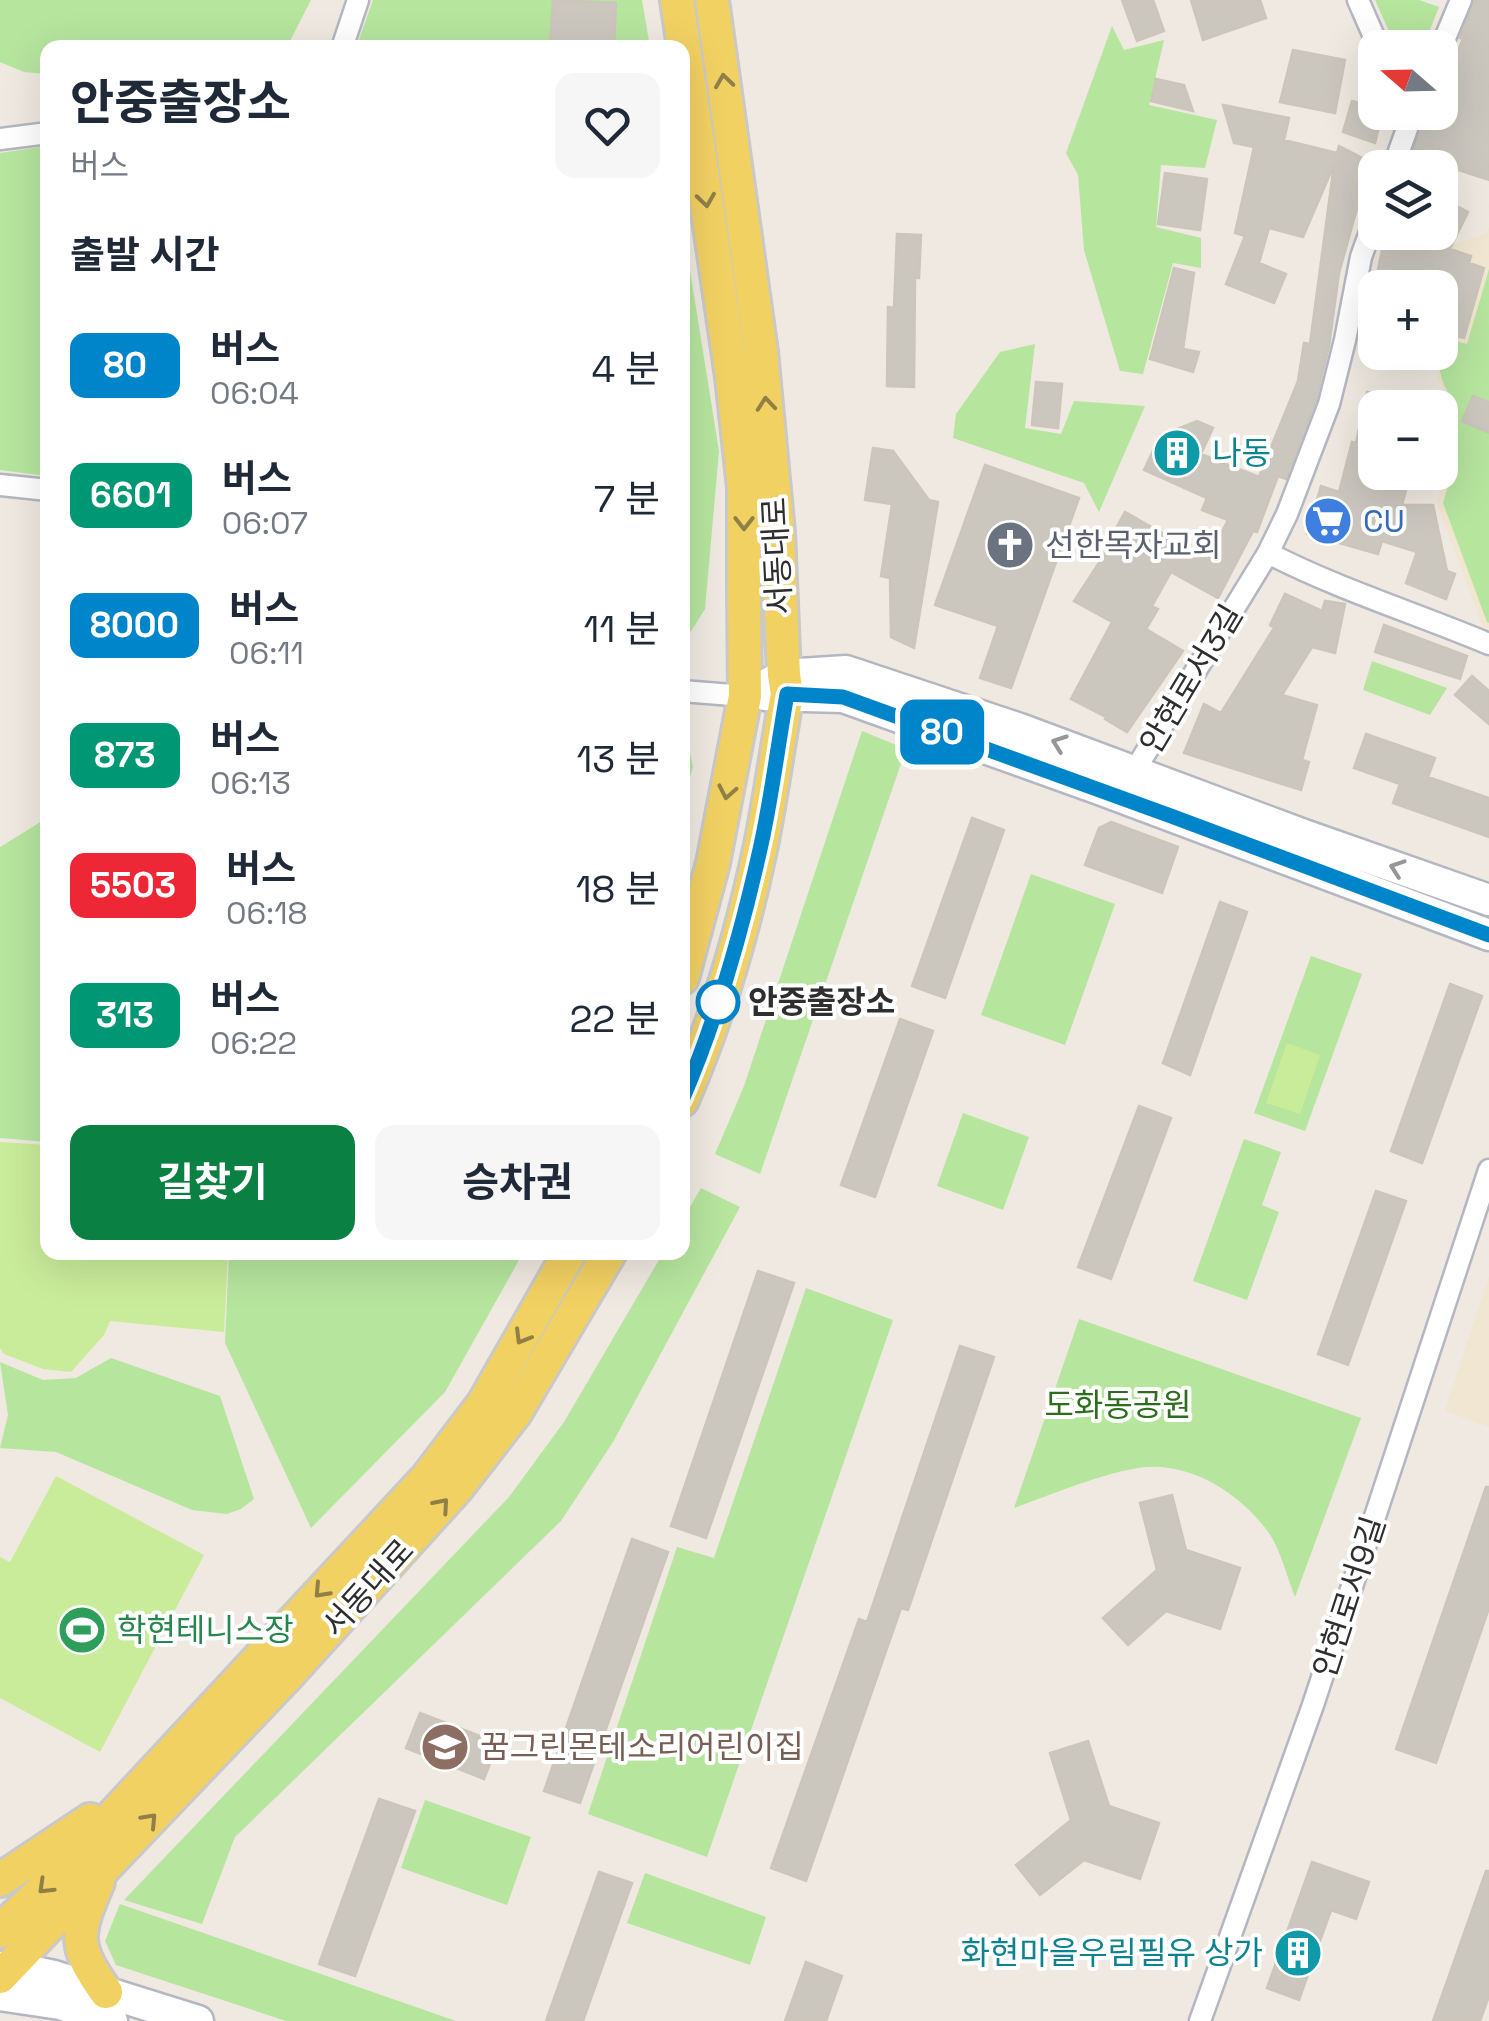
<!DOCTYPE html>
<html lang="ko">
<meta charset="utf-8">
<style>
body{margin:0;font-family:"Space Grotesk","Noto Sans KR",sans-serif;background:#f6f6f7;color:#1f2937;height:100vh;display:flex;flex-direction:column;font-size:38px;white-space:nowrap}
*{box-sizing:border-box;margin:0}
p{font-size:32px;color:#747a83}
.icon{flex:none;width:55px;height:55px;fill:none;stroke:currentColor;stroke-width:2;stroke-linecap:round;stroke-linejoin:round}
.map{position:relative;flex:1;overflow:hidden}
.panel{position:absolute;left:40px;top:40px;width:650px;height:1220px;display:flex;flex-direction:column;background:#fff;border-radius:20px;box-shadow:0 10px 40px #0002}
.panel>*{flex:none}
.badge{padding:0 20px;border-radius:15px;font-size:35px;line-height:65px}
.needle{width:65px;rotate:290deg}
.tools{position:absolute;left:1358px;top:30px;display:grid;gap:20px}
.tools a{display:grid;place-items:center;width:100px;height:100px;border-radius:20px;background:#fff;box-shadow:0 10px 40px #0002;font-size:50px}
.map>.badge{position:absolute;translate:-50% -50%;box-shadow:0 0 0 5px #fff}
h2{padding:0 30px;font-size:38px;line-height:90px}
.round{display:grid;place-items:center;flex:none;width:105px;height:105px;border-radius:20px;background:#f6f6f7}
.overview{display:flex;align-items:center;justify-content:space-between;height:170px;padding:0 30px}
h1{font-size:48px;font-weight:700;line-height:75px}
.action{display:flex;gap:20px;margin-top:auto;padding:20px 30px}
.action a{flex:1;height:115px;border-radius:20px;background:#0b8043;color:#fff;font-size:40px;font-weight:700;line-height:115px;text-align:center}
.action a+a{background:#f6f6f7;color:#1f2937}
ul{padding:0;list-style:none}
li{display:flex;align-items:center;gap:30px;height:130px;padding:0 30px}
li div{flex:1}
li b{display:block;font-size:38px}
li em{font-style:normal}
li .badge{min-width:110px;font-weight:700;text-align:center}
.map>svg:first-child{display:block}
.education{fill:#f0e6d1}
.green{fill:#b6e59e}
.pitch{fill:#c9ec9a}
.building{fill:#cbc7bf;stroke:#cbc5ba;stroke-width:2.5}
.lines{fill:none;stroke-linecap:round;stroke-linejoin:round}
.street-casing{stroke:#b4b7c1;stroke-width:25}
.secondary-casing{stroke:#b4b7c1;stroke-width:35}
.primary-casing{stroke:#c9c9c9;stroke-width:38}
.street{stroke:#fff;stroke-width:20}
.secondary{stroke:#fff;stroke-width:30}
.primary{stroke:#f2d163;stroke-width:32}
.oneway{stroke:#908048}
.oneway2{stroke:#969696}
.line-casing{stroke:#fff;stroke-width:22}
.line{stroke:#0085ca;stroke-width:15}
.stop-dot{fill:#fff;stroke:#0085ca;stroke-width:5}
.labels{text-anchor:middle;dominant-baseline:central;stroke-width:8;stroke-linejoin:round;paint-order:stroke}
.culture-label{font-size:32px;fill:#0d838f;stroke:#fff;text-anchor:start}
.shop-label{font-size:32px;fill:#366cbe;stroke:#fff;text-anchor:start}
.worship-label{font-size:32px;fill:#5b616d;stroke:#fff;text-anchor:start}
.street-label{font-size:32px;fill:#2e2e2e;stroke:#fff}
.stop-label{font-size:32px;font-weight:bold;fill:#2e2e2e;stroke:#fff;text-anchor:start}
.park-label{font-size:32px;fill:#2c6e1b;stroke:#fff}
.leisure-label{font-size:32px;fill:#27864d;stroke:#fff;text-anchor:start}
.education-label{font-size:32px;fill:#785e54;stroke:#fff;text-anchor:start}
</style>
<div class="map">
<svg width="1489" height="2021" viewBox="0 0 1489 2021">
<rect width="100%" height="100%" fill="#efe9e1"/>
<!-- education -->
<path class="education" d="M 1489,227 L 1489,629 L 1483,627 L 1437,503 L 1451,449 L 1451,412 L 1428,353 L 1440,352 L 1440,288 L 1445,247 L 1486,234 Z
M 1489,1276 L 1489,1427 L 1445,1411 Z"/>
<!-- green -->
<path class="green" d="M 0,0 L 311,0 L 288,45 L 281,47 L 48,48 L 47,74 L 24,72 L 0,62 Z
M 373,0 L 642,0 L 650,47 L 356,48 Z
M 1375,0 L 1419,0 L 1439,7 L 1423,47 L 1396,47 Z
M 1112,26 L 1124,50 L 1164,40 L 1149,105 L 1217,120 L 1205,168 L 1161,165 L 1156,227 L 1201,238 L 1201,268 L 1173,263 L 1143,374 L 1120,371 L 1084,250 L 1078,175 L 1066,153 Z
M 47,146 L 48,146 L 47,476 L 0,470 L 0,153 Z
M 683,227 L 719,451 L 705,609 L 683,644 Z
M 1489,269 L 1489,623 L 1487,622 L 1443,503 L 1458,452 L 1458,412 L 1443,383 L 1435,353 L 1440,352 L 1440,337 L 1467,344 Z
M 1035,344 L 1025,428 L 1061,434 L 1074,401 L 1145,406 L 1099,512 L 1084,483 L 953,438 L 956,414 L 1000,352 Z
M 1372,661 L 1447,688 L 1430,715 L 1363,690 Z
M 862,731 L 906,749 L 760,1174 L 715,1154 L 744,1086 Z
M 683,742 L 688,743 L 693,767 L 683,802 Z
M 47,818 L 47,1142 L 0,1138 L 0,847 Z
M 1031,874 L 1115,904 L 1065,1045 L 981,1015 Z
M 1311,956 L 1362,974 L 1305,1131 L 1254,1113 Z
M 963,1113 L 1029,1137 L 1003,1210 L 937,1186 Z
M 1244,1139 L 1281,1152 L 1262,1205 L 1279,1212 L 1247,1300 L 1193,1281 Z
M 701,1188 L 740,1207 L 613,1442 L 561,1521 L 235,1837 L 202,1924 L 124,1900 L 509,1497 L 564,1422 L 663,1253 L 682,1252 L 683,1219 Z
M 229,1253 L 229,1252 L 523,1253 L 445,1392 L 311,1528 L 225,1343 Z
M 806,1288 L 893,1320 L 707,1857 L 588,1814 L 677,1547 L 714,1558 Z
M 1079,1319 L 1361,1418 L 1295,1597 C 1287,1577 1281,1551 1269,1533 C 1240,1493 1189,1460 1138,1468 C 1097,1475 1053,1494 1014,1508 Z
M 111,1358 L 220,1396 L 254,1499 L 241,1509 L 227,1514 L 192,1510 L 56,1452 L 0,1448 L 8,1415 L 0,1362 L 43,1380 L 76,1378 Z
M 425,1800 L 531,1837 L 507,1905 L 401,1868 Z
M 645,1873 L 766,1917 L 750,1965 L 627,1923 Z
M 120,1904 L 456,2021 L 286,2021 L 116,1965 L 105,1941 Z"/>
<!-- pitch -->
<path class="pitch" d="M 1287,1043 L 1320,1055 L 1300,1114 L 1266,1103 Z
M 0,1142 L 47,1145 L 48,1252 L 228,1253 L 224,1332 L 110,1321 L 104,1335 L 71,1372 L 43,1369 L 4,1354 L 0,1348 Z
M 56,1476 L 204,1555 L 100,1752 L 0,1698 L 0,1557 L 10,1562 Z"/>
<!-- building -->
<path class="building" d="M 553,0 L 616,3 L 614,48 L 550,48 Z
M 1122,0 L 1153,0 L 1164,31 L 1137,41 Z
M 1191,0 L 1260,0 L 1266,18 L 1203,40 Z
M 1475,0 L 1489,0 L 1489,180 L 1412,155 L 1426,112 L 1440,112 L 1440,92 L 1463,39 L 1460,38 Z
M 1293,50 L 1345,60 L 1335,113 L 1280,102 Z
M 1156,79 L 1184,85 L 1193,111 L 1151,101 Z
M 1352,101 L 1375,107 L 1375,112 L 1383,112 L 1375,143 L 1343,132 Z
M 1223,105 L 1289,118 L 1284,140 L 1337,153 L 1339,146 L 1370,162 L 1339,273 L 1329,346 L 1316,400 L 1286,479 L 1278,476 L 1257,532 L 1253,531 L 1218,598 L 1171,572 L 1152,606 L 1158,609 L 1146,629 L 1183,651 L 1127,732 L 1105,719 L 1106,717 L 1071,699 L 1112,622 L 1074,601 L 1108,549 L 1105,548 L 1125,512 L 1208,559 L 1228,520 L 1202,510 L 1207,498 L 1144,470 L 1160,436 L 1197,421 L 1213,428 L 1201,454 L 1259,477 L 1298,381 L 1304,343 L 1310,344 L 1334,165 L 1303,237 L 1269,228 L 1259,263 L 1286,274 L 1274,303 L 1226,284 L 1245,236 L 1235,233 L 1254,147 L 1234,143 Z
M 1165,173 L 1207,179 L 1200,230 L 1158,224 Z
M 1440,197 L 1468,212 L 1450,249 L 1471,256 L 1469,263 L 1484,268 L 1464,338 L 1440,332 L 1440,288 L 1374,288 L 1386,232 L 1440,232 Z
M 897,234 L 921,235 L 919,278 L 915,278 L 914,387 L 887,386 L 888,307 L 894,308 Z
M 1174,268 L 1194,273 L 1183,349 L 1199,352 L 1193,372 L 1150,359 Z
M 1036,382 L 1062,384 L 1058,428 L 1032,425 Z
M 1367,392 L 1375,393 L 1375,472 L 1411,472 L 1402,505 L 1433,505 L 1447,571 L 1455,574 L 1446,599 L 1406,583 L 1417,552 L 1382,541 L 1378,554 L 1307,534 L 1321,486 L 1339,492 L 1352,442 L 1356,443 Z
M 1473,396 L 1489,402 L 1489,433 L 1462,421 Z
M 873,448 L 893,451 L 929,500 L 938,502 L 914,648 L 891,637 L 890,578 L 881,576 L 892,504 L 865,500 Z
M 985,465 L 1079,498 L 1011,688 L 980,678 L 998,626 L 935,605 Z
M 1285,594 L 1322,611 L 1325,601 L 1345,604 L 1335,653 L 1312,647 L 1282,695 L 1317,705 L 1302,760 L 1309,762 L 1301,790 L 1184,753 L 1204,704 L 1221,713 L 1274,628 L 1270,625 Z
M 1384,625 L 1467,656 L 1460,679 L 1375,652 Z
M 1472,676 L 1489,691 L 1489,724 L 1455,695 Z
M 1366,734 L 1435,758 L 1428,777 L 1489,798 L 1489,837 L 1393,803 L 1400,784 L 1354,768 Z
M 972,818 L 1004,830 L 945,998 L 912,986 Z
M 1111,822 L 1178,847 L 1162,893 L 1085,865 L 1099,828 Z
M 1220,902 L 1247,912 L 1190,1075 L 1163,1063 Z
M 1450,984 L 1482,996 L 1422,1163 L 1391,1151 Z
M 900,1019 L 933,1031 L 875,1197 L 841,1185 Z
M 1139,1106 L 1171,1118 L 1111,1279 L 1078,1267 Z
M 1376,1191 L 1406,1201 L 1348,1365 L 1318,1354 Z
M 758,1271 L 794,1283 L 706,1538 L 671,1526 Z
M 960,1346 L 994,1357 L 908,1610 L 901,1608 L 806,1881 L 771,1868 L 859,1619 L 867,1622 Z
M 1486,1487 L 1489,1487 L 1489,1608 L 1436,1763 L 1396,1749 Z
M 1172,1495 L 1186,1550 L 1240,1568 L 1220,1629 L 1166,1611 L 1128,1645 L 1103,1618 L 1157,1570 L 1140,1503 Z
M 632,1539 L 668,1552 L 580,1803 L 544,1791 Z
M 420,1713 L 498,1743 L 484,1779 L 406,1748 Z
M 1088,1741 L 1109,1806 L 1159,1823 L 1140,1879 L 1084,1860 L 1040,1895 L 1016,1865 L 1071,1820 L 1050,1753 Z
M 379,1799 L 415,1811 L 355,1976 L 319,1964 Z
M 1312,1862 L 1369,1882 L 1356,1919 L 1331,1910 L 1299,2000 L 1267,1988 Z
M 1486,1871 L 1489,1871 L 1489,1996 L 1480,2021 L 1433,2021 Z
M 599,1872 L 632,1883 L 583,2021 L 546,2021 Z
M 806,1962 L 842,1976 L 826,2021 L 785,2021 Z"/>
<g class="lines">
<!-- street casing -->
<g class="street-casing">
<path id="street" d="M 1358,0 L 1379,48
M 342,48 L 358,0
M 1440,50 L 1461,0
M 0,139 L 48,133
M 1393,168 L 1413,112
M 0,485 L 48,490
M 1268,553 C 1340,590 1415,613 1489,644
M 682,691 L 745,696
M 1123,777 L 1135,770 L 1268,553 L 1287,514 L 1329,404 L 1345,340 L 1361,257 L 1375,218
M 1200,2021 L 1313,1705 L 1489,1170"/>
</g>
<!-- secondary casing -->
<g class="secondary-casing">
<path id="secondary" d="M 765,695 L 843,697 L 1099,789 L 1489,935
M 745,696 L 784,675 L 846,671 L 1020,729 L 1304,835 L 1489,900
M 0,1967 L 10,1967 L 54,1976 L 198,2021
M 0,1995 L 60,2004 L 112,2021"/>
</g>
<!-- primary casing -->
<g class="primary-casing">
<path id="primary" d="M 677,0 L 732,377 L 744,488 L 744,586 L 745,696 L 713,863 L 682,978
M 682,1100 C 717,1019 743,931 761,845 C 771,795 778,744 787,694 L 784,675 L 778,532 L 761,352 L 712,0
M 0,1880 L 90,1820
M 98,1882 C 76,1933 72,1945 106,1992
M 0,1931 L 55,1878 L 427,1478 L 484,1403 L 570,1252
M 0,1977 L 285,1678 L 456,1489 L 515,1413 L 610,1252"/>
</g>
<!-- street -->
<use href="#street" class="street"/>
<!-- secondary -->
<use href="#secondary" class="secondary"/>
<!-- primary -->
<use href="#primary" class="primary"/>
</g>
<!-- one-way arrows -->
<defs><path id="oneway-chevron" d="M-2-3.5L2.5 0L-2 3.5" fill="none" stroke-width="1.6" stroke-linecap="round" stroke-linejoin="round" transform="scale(2.5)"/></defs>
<g class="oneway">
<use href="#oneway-chevron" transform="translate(724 81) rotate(-98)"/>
<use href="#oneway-chevron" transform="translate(706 200) rotate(82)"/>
<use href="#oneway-chevron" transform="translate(766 404) rotate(-95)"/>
<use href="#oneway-chevron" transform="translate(744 523) rotate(90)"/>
<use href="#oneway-chevron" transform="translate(727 792) rotate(101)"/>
<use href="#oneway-chevron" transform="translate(522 1337) rotate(121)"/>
<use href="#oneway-chevron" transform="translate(442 1505) rotate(-49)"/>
<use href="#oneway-chevron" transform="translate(321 1591) rotate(133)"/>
<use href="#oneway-chevron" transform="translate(150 1820) rotate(-47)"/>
<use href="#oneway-chevron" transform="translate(45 1887) rotate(136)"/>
</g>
<g class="oneway2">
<use href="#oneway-chevron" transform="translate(1059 743) rotate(-160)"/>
<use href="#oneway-chevron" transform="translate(1397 868) rotate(-161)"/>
</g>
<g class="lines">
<!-- line casing -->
<g class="line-casing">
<path id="line" d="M 682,1100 C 717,1019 742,931 761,845 C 772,795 778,744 787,694 L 843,697 L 1171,816 L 1489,935"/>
</g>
<!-- line -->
<use href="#line" class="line"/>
</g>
<!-- icons -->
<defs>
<g id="building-disc" transform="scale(2.5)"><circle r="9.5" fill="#0f9aa8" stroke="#fff"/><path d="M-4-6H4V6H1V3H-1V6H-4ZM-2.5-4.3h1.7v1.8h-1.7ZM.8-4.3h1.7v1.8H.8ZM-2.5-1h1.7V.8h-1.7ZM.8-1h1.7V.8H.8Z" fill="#fff"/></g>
<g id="supermarket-disc" transform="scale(2.5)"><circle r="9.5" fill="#3f7fe0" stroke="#fff"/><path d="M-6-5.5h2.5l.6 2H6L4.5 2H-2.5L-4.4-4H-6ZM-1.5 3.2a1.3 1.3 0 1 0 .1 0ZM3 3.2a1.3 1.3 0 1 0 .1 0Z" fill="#fff"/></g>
<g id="church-disc" transform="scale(2.5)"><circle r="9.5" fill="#6b7280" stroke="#fff"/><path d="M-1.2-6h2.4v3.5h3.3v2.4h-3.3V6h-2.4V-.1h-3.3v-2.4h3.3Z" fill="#fff"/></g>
<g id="stadium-disc" transform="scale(2.5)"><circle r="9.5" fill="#2e9e5b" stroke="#fff"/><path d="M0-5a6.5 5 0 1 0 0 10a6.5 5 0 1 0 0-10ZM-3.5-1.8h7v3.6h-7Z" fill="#fff"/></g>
<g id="school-disc" transform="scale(2.5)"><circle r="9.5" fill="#8d6e63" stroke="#fff"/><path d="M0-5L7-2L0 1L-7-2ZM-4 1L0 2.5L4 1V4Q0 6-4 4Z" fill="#fff"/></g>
</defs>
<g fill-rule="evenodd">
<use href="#building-disc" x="1177" y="453"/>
<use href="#supermarket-disc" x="1328" y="521"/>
<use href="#church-disc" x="1010" y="545"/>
<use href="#stadium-disc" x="82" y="1630"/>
<use href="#school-disc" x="445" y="1747"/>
<use href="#building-disc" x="1298" y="1953"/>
</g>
<!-- markers -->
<circle class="stop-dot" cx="718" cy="1002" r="20"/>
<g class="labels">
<!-- culture labels -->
<g class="culture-label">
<text x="1212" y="453">나동</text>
<text x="1263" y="1953" text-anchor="end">화현마을우림필유 상가</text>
</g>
<!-- shop labels -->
<g class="shop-label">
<text x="1363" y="521">CU</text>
</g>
<!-- worship labels -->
<g class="worship-label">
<text x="1045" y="545">선한목자교회</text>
</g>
<!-- street labels -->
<g class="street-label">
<text transform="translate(777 556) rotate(-93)">서동대로</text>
<text transform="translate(1191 679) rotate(-59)">안현로서3길</text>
<text transform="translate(368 1588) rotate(-48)">서동대로</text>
<text transform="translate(1349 1597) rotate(-72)">안현로서9길</text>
</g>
<!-- stop labels -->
<g class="stop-label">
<text x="748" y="1002">안중출장소</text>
</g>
<!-- park labels -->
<g class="park-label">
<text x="1118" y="1405">도화동공원</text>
</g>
<!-- leisure labels -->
<g class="leisure-label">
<text x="117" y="1630">학현테니스장</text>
</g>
<!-- education labels -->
<g class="education-label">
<text x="480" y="1747">꿈그린몬테소리어린이집</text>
</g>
</g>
</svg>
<div class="tools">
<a><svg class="needle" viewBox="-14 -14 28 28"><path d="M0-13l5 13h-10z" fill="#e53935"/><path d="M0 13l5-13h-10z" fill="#747a83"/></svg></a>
<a><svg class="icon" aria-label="layers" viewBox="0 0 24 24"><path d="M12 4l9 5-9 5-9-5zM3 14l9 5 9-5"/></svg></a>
<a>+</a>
<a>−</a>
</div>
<b class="badge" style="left:942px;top:732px;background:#0085ca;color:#fff">80</b>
<section class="panel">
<div class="overview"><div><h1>안중출장소</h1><p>버스</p></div><a class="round"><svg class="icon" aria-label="heart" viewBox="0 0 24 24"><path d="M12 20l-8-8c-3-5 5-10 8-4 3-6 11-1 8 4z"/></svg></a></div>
<h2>출발 시간</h2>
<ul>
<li><span class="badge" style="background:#0085ca;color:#fff">80</span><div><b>버스</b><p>06:04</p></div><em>4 분</em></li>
<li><span class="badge" style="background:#009775;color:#fff">6601</span><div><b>버스</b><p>06:07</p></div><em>7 분</em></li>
<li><span class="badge" style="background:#0085ca;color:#fff">8000</span><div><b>버스</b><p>06:11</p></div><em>11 분</em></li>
<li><span class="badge" style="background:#009775;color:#fff">873</span><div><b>버스</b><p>06:13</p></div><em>13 분</em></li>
<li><span class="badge" style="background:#ee2737;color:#fff">5503</span><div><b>버스</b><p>06:18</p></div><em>18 분</em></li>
<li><span class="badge" style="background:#009775;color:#fff">313</span><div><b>버스</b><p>06:22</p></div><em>22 분</em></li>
</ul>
<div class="action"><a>길찾기</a><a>승차권</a></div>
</section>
</div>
